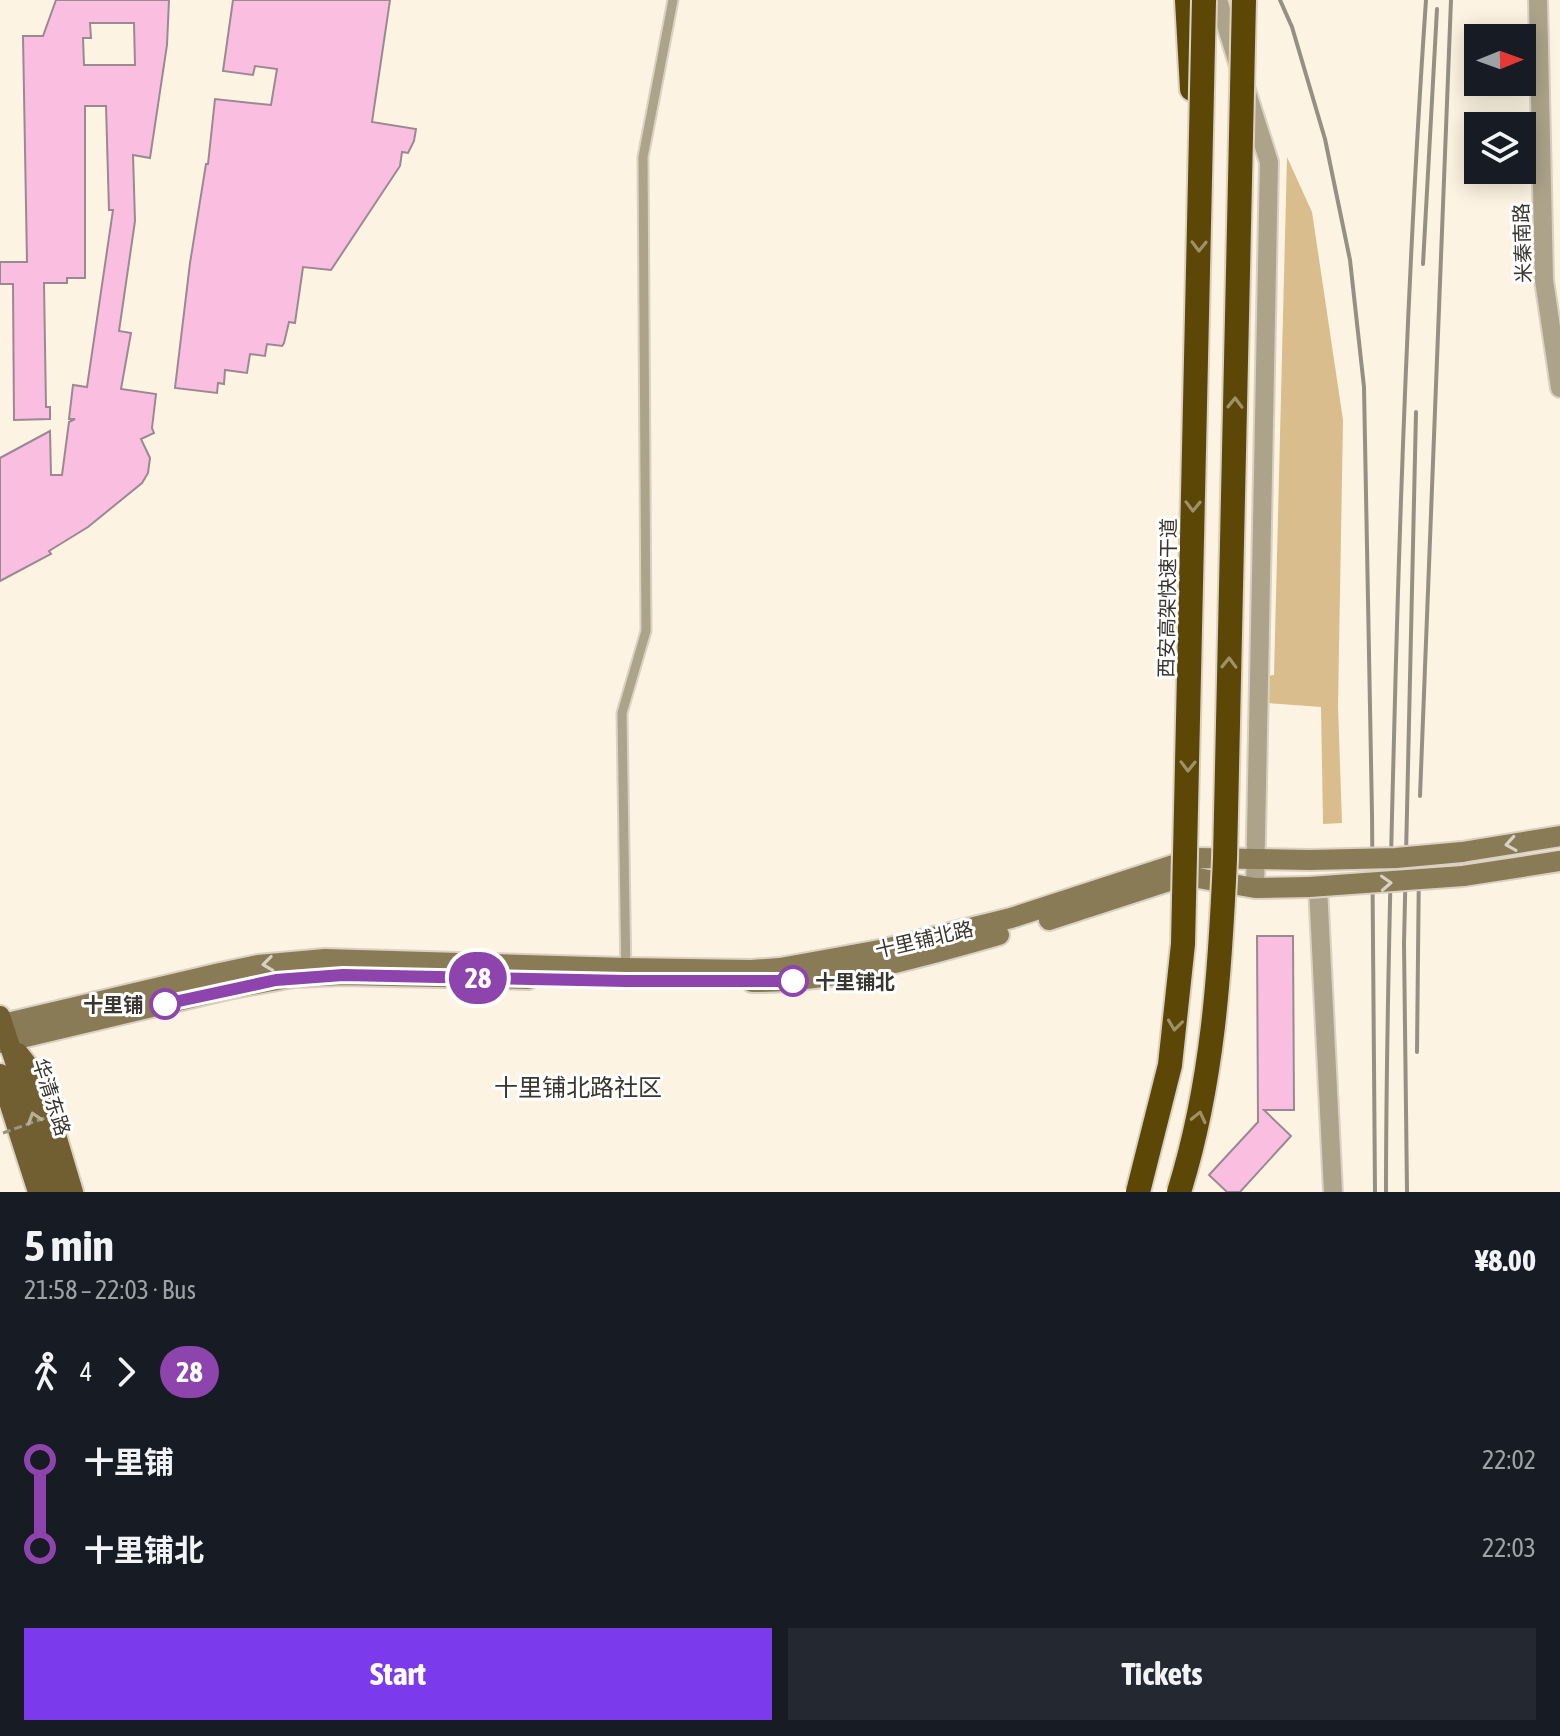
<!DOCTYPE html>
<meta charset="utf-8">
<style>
body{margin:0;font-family:"Asap Condensed","Noto Sans SC",sans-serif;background:#242831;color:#f1f3f6;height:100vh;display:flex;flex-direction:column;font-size:30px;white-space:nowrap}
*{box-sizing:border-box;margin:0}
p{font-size:26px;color:#9ea1a6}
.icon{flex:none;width:44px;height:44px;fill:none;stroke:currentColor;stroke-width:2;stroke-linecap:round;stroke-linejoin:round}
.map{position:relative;height:1192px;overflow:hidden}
.side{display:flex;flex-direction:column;background:#171b24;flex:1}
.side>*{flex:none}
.badge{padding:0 16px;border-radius:26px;font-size:28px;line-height:52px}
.needle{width:52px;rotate:89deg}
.controls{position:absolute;left:1464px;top:24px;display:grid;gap:16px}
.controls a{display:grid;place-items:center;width:72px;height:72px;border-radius:0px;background:#171b24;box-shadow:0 4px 20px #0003;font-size:40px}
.map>.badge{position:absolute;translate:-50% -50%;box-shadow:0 0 0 4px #fff}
.legs{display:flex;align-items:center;gap:12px;height:88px;padding:0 24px;font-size:26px}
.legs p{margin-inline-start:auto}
.headline{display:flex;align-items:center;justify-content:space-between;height:136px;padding:0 24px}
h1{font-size:44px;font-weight:700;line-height:60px}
.primary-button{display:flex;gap:16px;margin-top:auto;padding:16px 24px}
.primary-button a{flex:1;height:92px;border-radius:0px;background:#7c3aed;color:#fff;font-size:32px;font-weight:700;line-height:92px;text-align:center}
.primary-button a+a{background:#242831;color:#f1f3f6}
ul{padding:0 24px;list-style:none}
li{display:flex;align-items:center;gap:28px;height:88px;font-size:30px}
li i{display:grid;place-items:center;width:12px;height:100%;margin:0 10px;background:currentColor}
li i::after{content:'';width:20px;height:20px;margin:-10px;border:6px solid;border-radius:50%;background:#171b24}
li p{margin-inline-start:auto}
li:first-child i{background:linear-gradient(#0000 50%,currentColor 0)}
li:last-child i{background:linear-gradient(currentColor 50%,#0000 0)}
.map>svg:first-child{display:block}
.green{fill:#dabd8d}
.building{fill:#fabee0;stroke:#9a8993;stroke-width:2;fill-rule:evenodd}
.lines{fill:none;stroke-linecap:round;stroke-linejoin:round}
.lane-casing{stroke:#dad1c2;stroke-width:13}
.street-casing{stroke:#dad1c2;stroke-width:22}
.secondary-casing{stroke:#dad1c2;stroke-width:24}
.primary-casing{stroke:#dad1c2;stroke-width:24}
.highway-casing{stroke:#dad1c2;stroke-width:28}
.lane{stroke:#ada38a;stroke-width:9}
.street{stroke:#ada38a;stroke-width:18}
.secondary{stroke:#8a7b57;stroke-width:20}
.primary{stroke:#725f31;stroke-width:20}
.highway{stroke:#5d4706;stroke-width:24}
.rail{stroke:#968f84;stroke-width:4}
.secondary-bridge-casing{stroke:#dad1c2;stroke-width:24;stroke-linecap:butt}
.highway-bridge-casing{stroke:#dad1c2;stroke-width:28;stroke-linecap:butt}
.path-bridge{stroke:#9a9387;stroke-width:3;stroke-dasharray:8 4;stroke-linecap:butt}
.secondary-bridge{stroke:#8a7b57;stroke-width:20}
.highway-bridge{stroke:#5d4706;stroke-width:24}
.oneway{stroke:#9e916a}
.oneway2{stroke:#d6d1c4}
.oneway3{stroke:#b8af98}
.line-1-casing{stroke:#fff;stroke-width:18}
.line-1{stroke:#8e44ad;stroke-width:12}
.stop-1-dot{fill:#fff;stroke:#8e44ad;stroke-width:4}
.labels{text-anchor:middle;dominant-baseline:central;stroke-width:6;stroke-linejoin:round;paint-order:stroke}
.street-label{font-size:20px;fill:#39352f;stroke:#fff}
.stop-label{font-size:20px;font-weight:bold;fill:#39352f;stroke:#fff;text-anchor:start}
.quarter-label{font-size:24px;fill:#39352f;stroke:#fff}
</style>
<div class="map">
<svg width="1560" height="1192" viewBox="0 0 1560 1192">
<rect width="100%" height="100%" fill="#fdf3e2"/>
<!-- green -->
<path class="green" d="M 1287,157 L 1312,212 L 1343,420 L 1338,706 L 1342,823 L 1323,824 L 1321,707 L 1267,703 L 1267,676 L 1274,675 Z"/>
<!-- building -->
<path class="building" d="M 56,0 L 169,0 L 167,45 L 150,158 L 133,155 L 135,221 L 119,331 L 131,333 L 121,389 L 156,394 L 152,428 L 154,433 L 141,439 L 150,458 L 148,473 L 142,483 L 88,527 L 49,551 L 51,554 L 0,581 L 0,458 L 50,431 L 51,475 L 62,475 L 69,422 L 75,419 L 69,419 L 73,385 L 87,387 L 113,210 L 109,210 L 106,106 L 85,106 L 85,278 L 67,278 L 67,283 L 44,283 L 46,407 L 50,407 L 50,419 L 14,420 L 13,284 L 0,284 L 0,262 L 27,262 L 23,36 L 43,36 ZM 90,23 L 134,23 L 135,65 L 84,65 L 83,38 L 91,38 Z
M 233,0 L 390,0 L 372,122 L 416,129 L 414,141 L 408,153 L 402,152 L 400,166 L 331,270 L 303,267 L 295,323 L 289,322 L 284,343 L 282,346 L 267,344 L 265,356 L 250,354 L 247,373 L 225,370 L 224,384 L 218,383 L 217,393 L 175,388 L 190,263 L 206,164 L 208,164 L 215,99 L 271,105 L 277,69 L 255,66 L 253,75 L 223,71 Z
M 1257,936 L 1293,936 L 1294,1110 L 1264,1110 L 1291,1136 L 1240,1192 L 1227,1192 L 1209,1175 L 1258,1122 Z"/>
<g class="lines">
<!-- lane casing -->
<g class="lane-casing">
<path id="lane" d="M 626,981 L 622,713 L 646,631 L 643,157 L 673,0"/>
</g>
<!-- street casing -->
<g class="street-casing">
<path id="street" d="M 1218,0 L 1239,66
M 1538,0 L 1544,280 L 1560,388
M 1246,90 L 1269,162 L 1255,888
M 1318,887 L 1333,1192"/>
</g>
<!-- secondary casing -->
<g class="secondary-casing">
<path id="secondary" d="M 1462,852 L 1560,836
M 1463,876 L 1560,861
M 1049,920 L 1172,880 L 1192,877 L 1255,888 L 1309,887
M 752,982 C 833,983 922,957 999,935
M 0,1029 L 3,1024 L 220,973 L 258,965 L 325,959 L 625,968 L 751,970 L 780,968 L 885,949 L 1011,918 L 1195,858 L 1310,860
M 0,1043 L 228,989 L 294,977 L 343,975 L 528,979"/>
</g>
<!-- primary casing -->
<g class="primary-casing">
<path id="primary" d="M 0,1016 L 58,1192
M 18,1053 L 36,1076 L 45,1098 L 73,1192
M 0,1074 L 38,1192"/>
</g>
<!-- highway casing -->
<g class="highway-casing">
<path id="highway" d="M 1187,0 L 1192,89"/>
</g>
<!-- lane -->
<use href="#lane" class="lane"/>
<!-- street -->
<use href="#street" class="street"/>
<!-- secondary -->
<use href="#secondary" class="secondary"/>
<!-- primary -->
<use href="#primary" class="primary"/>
<!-- highway -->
<use href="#highway" class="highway"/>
<!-- rail -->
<path class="rail" d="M 1280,0 L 1292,27 L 1325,139 L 1350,260 L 1364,387 L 1372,814 L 1375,1192
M 1423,264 L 1437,9
M 1420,796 L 1451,0
M 1417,1052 L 1419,860
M 1386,1192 C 1386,1041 1390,889 1394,738 C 1400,492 1409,246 1426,0
M 1407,1192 L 1404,944 L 1416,412"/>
<!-- secondary-bridge casing -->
<g class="secondary-bridge-casing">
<path id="secondary-bridge" d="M 1310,860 L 1396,858 L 1462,852
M 1309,887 L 1463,876"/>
</g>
<!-- highway-bridge casing -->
<g class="highway-bridge-casing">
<path id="highway-bridge" d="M 1138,1192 L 1170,1065 L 1183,944 L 1204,0
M 1179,1192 C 1213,1083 1220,972 1225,859 L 1244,0"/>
</g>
<!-- path-bridge -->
<path class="path-bridge" d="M 3,1133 L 64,1111"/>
<!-- secondary-bridge -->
<use href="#secondary-bridge" class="secondary-bridge"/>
<!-- highway-bridge -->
<use href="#highway-bridge" class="highway-bridge"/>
</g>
<!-- one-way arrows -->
<defs><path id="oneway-chevron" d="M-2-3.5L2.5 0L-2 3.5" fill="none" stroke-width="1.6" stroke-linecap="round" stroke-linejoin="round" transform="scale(2)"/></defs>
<g class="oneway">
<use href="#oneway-chevron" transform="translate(1199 246) rotate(91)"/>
<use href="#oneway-chevron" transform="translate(1235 403) rotate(-89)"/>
<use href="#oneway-chevron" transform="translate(1193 506) rotate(91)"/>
<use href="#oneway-chevron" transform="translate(1229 663) rotate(-89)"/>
<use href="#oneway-chevron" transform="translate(1188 766) rotate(91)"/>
<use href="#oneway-chevron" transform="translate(1175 1025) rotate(97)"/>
<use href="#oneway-chevron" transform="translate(1199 1117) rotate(-77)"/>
</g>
<g class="oneway2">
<use href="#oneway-chevron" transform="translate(1511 844) rotate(171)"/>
<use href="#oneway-chevron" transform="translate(1386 883) rotate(-3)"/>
<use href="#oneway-chevron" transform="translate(268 964) rotate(173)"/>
</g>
<use class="oneway3" href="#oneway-chevron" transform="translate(34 1118) rotate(-108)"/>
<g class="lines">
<!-- line-1 casing -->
<g class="line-1-casing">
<path id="line-1" d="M 165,1004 L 276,980 L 343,975 L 626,981 L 793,981"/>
</g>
<!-- line-1 -->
<use href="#line-1" class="line-1"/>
</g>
<!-- markers -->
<g class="stop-1-dot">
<circle cx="793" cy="981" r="14"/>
<circle cx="165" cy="1004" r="14"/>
</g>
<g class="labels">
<!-- street labels -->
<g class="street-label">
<text transform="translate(1522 243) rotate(-92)">米秦南路</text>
<text transform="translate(1167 598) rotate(-89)">西安高架快速干道</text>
<text transform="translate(924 939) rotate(-13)">十里铺北路</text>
<text transform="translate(52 1097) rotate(72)">华清东路</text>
</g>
<!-- stop labels -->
<g class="stop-label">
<text x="815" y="981">十里铺北</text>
<text x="143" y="1004" text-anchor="end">十里铺</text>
</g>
<!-- quarter labels -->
<g class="quarter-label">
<text x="578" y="1087">十里铺北路社区</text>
</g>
</g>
</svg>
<div class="controls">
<a><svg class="needle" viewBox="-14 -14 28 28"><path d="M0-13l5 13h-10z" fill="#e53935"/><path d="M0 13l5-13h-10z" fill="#9ea1a6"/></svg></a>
<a><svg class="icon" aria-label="layers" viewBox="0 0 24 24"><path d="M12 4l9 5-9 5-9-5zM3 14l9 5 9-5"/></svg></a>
</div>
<b class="badge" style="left:478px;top:978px;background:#8e44ad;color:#fff">28</b>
</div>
<section class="side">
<div class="headline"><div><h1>5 min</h1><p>21:58 – 22:03 · Bus</p></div><b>¥8.00</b></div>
<div class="legs"><svg class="icon" aria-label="walk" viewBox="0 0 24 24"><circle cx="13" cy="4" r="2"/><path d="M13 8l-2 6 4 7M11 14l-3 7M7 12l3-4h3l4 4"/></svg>4<svg class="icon" aria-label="forward" viewBox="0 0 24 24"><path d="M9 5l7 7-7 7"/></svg><b class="badge" style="background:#8e44ad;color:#fff">28</b></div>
<ul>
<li><i style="color:#8e44ad"></i><b>十里铺</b><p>22:02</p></li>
<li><i style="color:#8e44ad"></i><b>十里铺北</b><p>22:03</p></li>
</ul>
<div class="primary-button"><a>Start</a><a>Tickets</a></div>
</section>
